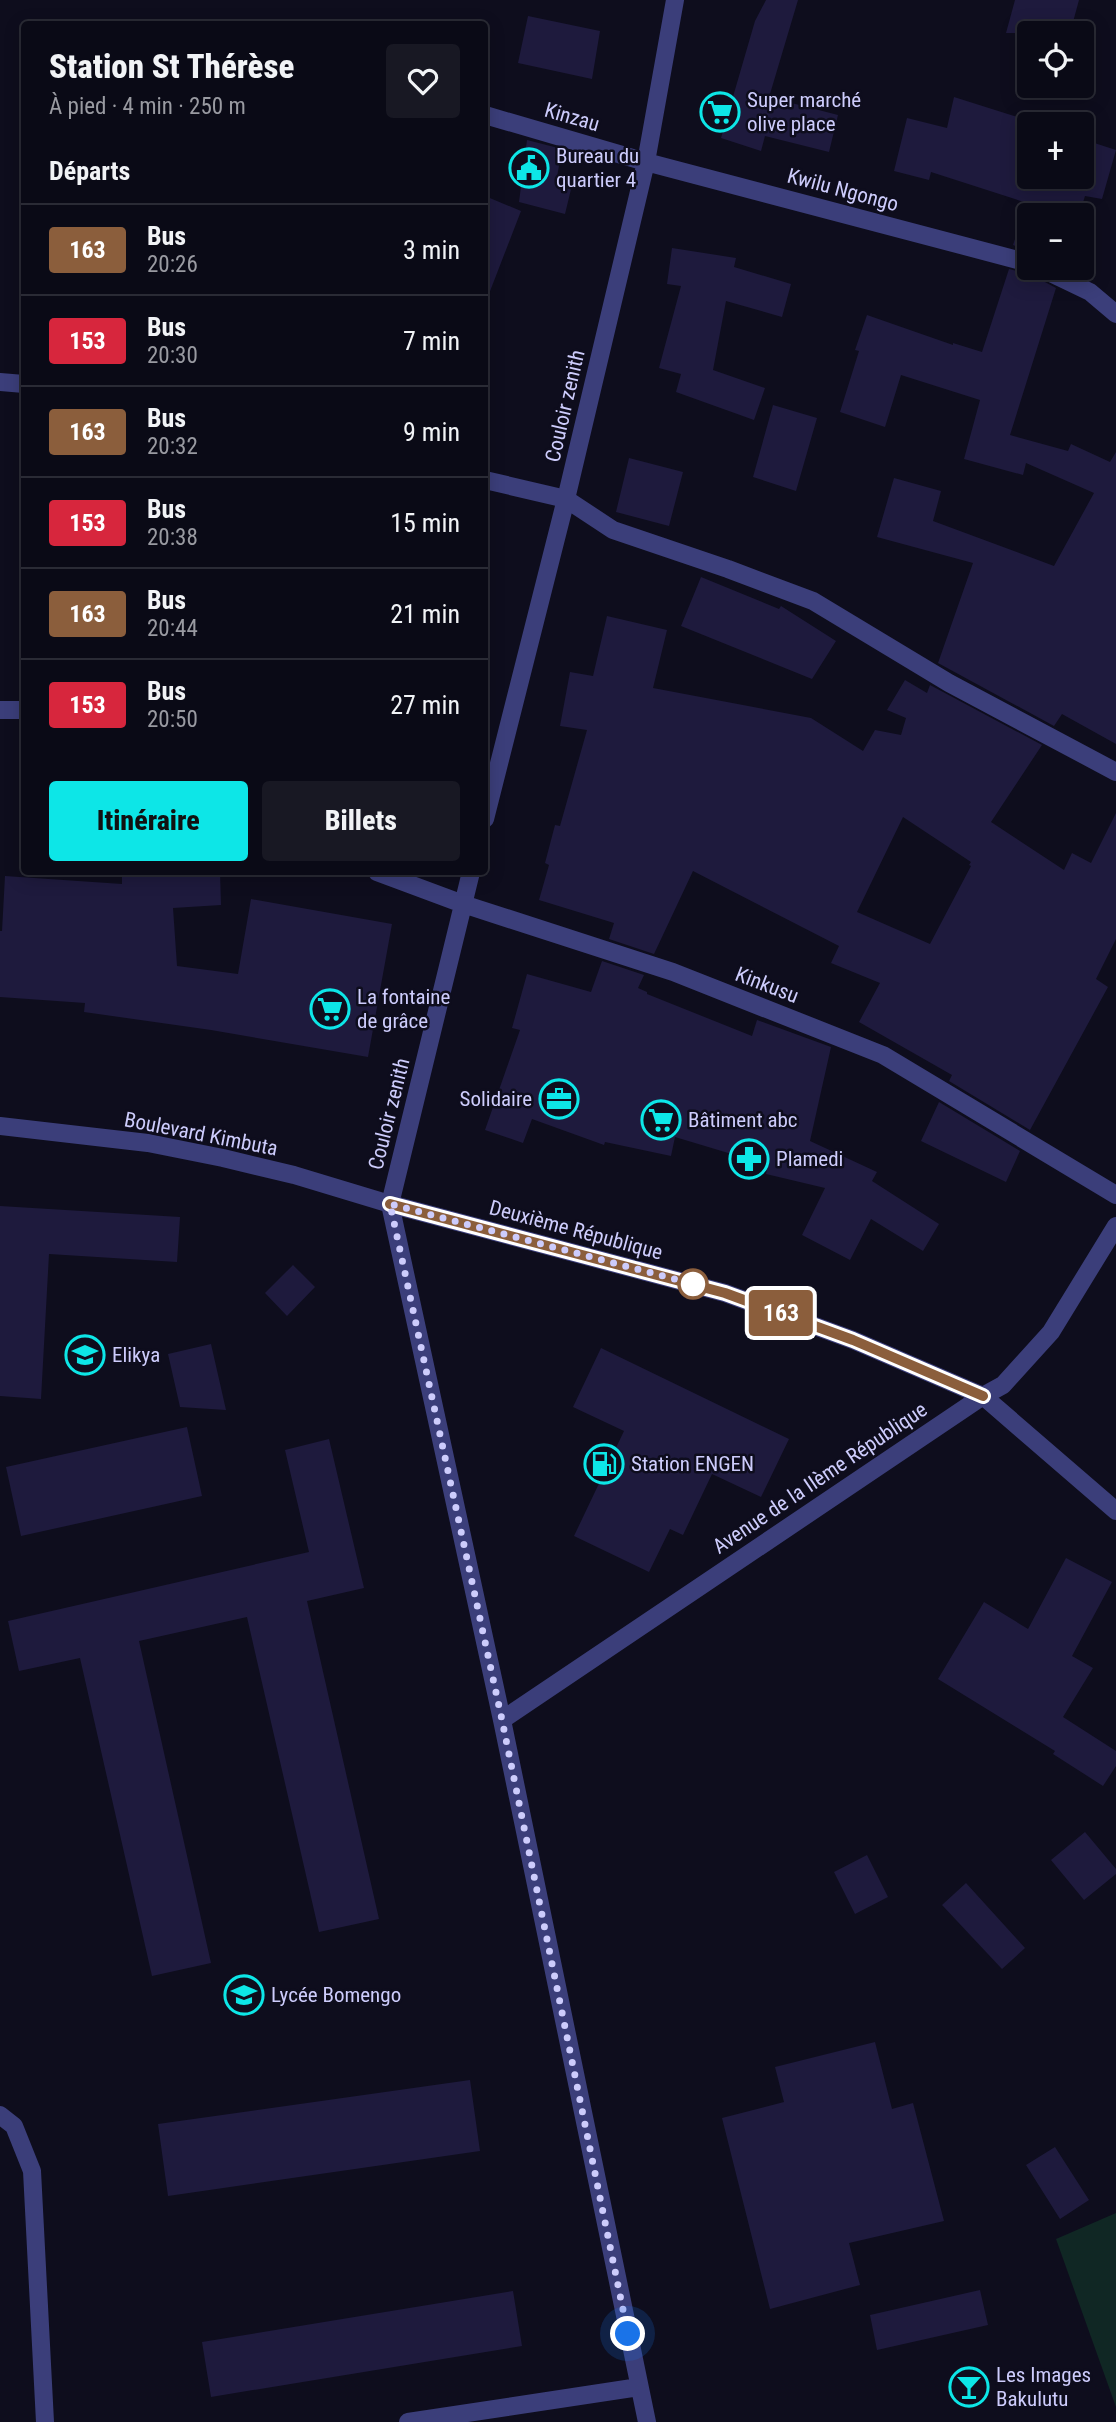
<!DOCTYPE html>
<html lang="fr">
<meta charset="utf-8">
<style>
body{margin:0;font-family:"Roboto Condensed",sans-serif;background:#181823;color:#f1f3f6;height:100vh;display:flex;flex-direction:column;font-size:26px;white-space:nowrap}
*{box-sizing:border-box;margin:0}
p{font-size:23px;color:#999aa1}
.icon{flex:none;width:38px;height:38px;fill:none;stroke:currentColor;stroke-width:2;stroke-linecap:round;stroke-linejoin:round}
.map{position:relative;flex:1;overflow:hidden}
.panel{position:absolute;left:21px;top:21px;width:467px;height:854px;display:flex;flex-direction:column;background:#0a0a16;border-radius:7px;box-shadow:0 4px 18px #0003,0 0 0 2px #2a2b35}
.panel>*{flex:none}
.badge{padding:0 14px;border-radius:5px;font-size:24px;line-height:46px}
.fabs{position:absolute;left:1017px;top:21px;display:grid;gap:14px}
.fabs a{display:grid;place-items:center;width:77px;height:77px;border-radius:7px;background:#0a0a16;box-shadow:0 4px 18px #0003,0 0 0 2px #2a2b35;font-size:35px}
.you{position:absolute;width:35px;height:35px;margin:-18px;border:5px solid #fff;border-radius:50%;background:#1a73e8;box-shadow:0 0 0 10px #1a73e833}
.map>.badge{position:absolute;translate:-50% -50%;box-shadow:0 0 0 4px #fff}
h2{padding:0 28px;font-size:26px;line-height:63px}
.round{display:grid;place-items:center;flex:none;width:74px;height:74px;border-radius:7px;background:#181823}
.overview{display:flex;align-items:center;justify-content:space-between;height:119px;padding:0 28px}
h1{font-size:33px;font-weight:800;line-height:52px}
.primary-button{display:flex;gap:14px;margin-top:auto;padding:14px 28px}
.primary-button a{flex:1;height:80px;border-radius:7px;background:#0de6e7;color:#111;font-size:28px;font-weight:800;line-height:80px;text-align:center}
.primary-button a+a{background:#181823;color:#f1f3f6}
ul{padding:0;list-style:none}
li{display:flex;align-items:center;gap:21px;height:91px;padding:0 28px;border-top:2px solid #2a2b35}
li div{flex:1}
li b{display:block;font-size:26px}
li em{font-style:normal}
li .badge{min-width:77px;font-weight:700;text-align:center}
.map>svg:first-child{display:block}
.green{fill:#102724}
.building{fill:#1e1a3d;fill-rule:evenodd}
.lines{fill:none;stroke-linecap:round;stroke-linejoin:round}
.minor{stroke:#3b3e7a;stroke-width:18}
.tertiary{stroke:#3b3e7a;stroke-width:18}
.line-casing{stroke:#fff;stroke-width:16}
.line{stroke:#8b5e3c;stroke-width:10}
.walk{stroke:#cdccfc;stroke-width:7;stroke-dasharray:0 12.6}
.stop-dot{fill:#fff;stroke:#8b5e3c;stroke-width:3.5}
.labels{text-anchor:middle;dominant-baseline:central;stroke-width:5;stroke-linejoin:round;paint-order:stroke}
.poi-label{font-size:21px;fill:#cdccfc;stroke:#0e0d1d;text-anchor:start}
.street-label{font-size:21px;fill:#cdccfc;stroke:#0e0d1d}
</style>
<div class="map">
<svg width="1116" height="2422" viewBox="0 0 1116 2422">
<rect width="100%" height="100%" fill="#0e0d1d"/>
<!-- green -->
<path class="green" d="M 1116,2213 L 1116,2407 L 1056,2239 Z"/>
<!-- building -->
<path class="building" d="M 766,0 L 798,0 L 770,94 L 776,96 L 776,99 L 838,115 L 829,152 L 765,136 L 761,151 L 721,138 L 755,21 Z
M 1015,0 L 1079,0 L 1070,33 L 1006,33 Z
M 528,16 L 600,31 L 592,79 L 518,63 Z
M 954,97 L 1039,124 L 1029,124 L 1029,177 L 1082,177 L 1082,139 L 1116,150 L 1102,199 L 1085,196 L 1079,215 L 1029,215 L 1029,251 L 1013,245 L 1027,203 L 931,172 L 929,180 L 894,171 L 907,118 L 947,128 Z
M 527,140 L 562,149 L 557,177 L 573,181 L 565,214 L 519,202 Z
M 485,196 L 521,211 L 487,299 L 485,298 Z
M 672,248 L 736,258 L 734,267 L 791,284 L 782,317 L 726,301 L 713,370 L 765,388 L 754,420 L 676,392 L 681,374 L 659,368 L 681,286 L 667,284 Z
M 1009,269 L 1030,274 L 1056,288 L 1010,435 L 1068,451 L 1071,444 L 1110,462 L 1116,452 L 1116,744 L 1062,714 L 1054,726 L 938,663 L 973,563 L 877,537 L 894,478 L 941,491 L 933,521 L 1054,566 L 1094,493 L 1026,463 L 1023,475 L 964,459 L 980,400 L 901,375 L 885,427 L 840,412 L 859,351 L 855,350 L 867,315 L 953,345 L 953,343 L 982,352 Z
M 773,405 L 817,418 L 796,491 L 753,477 Z
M 629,458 L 683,472 L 669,526 L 616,512 Z
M 701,577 L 779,609 L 781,606 L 836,641 L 812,679 L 681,626 Z
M 607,616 L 667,630 L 653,688 L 811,718 L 863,751 L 875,730 L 901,735 L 906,718 L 887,710 L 905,680 L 927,693 L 930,685 L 1042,745 L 991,822 L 1064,870 L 1072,853 L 1091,863 L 1116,813 L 1116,939 L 1096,979 L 1108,987 L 1030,1130 L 949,1081 L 952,1075 L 859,1022 L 880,983 L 831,963 L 839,946 L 693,871 L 654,954 L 609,939 L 614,923 L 539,900 L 549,865 L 545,863 L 555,825 L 560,826 L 587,730 L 560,726 L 570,672 L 593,676 ZM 903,817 L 971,862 L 969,865 L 971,866 L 930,944 L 857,912 Z
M 122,872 L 220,872 L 221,905 L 173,908 L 177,966 L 238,974 L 251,899 L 392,924 L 368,1057 L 211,1030 L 84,1012 L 85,1003 L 0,997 L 0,931 L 2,931 L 5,876 L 122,884 Z
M 602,961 L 644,975 L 638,988 L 647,992 L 647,994 L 752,1036 L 757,1020 L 831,1047 L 810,1141 L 877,1172 L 872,1181 L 939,1224 L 923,1251 L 871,1219 L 850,1260 L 802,1235 L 825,1188 L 766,1174 L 768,1165 L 675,1137 L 671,1156 L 605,1142 L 604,1145 L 532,1119 L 523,1143 L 485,1130 L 520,1030 L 512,1028 L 527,974 L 591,992 Z
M 939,1102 L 1020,1151 L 1006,1182 L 921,1141 Z
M 0,1206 L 180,1217 L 177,1262 L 49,1254 L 41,1399 L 0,1396 Z
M 293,1265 L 315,1287 L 287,1316 L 265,1293 Z
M 211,1344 L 226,1410 L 180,1407 L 168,1354 Z
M 601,1348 L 789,1439 L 761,1497 L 712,1474 L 683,1535 L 670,1529 L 649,1572 L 574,1536 L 624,1431 L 573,1407 Z
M 187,1427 L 202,1496 L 21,1536 L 6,1467 Z
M 329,1439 L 364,1588 L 307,1601 L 379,1919 L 319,1932 L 247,1617 L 139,1641 L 211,1963 L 152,1976 L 80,1658 L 19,1671 L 8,1621 L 309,1552 L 285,1450 Z
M 1066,1558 L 1112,1582 L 1072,1656 L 1093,1668 L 1063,1717 L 1116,1751 L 1116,1766 L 1103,1786 L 1053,1754 L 1055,1751 L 938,1679 L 984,1602 L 1028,1629 Z
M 1085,1832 L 1116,1869 L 1116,1874 L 1084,1900 L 1051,1860 Z
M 867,1855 L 888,1897 L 855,1914 L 834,1872 Z
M 966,1883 L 1025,1948 L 1002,1969 L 942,1905 Z
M 875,2042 L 892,2109 L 913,2103 L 944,2221 L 849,2243 L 860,2285 L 770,2309 L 722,2118 L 784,2102 L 775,2067 Z
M 470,2080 L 480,2151 L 168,2196 L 158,2124 Z
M 1055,2147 L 1089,2200 L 1060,2219 L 1026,2165 Z
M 980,2290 L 988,2325 L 877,2350 L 870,2315 Z
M 513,2291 L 522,2346 L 211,2397 L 202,2342 Z"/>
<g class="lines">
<!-- minor -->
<path class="minor" d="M 485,115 L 646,162 L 1029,263
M 1040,268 L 1090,292 L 1116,314
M 0,382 L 24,384
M 485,480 L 566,499 L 613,530 L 728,569 L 813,601 L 949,683 L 1116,772
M 0,710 L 24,710
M 485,819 L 566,499 L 646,162 L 675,0
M 377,872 L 463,904 L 673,972 L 883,1055 L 1116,1195
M 471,872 L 390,1204 L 502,1720 L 647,2422
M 502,1720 L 983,1396 L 1116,1511
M 0,2115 L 14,2126 L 32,2171 L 45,2422
M 408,2422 L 639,2387"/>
<!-- tertiary -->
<path class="tertiary" d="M 0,1126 L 148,1143 L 223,1158 L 294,1175 L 390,1204 L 725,1293 L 853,1340 L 983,1396 L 1003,1385 L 1051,1332 L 1116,1226"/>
</g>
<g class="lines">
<!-- line casing -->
<g class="line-casing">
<path id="line" d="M 390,1204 L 725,1293 L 853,1340 L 983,1396"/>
</g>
<!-- line -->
<use href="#line" class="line"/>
<!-- walk -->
<path class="walk" d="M 628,2334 L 502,1720 L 390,1204 L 701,1286 L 693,1284"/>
</g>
<!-- icons -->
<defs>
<g id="supermarket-ring" transform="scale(2.0125)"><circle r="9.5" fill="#0e0d1d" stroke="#0de6e7" stroke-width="1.5"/><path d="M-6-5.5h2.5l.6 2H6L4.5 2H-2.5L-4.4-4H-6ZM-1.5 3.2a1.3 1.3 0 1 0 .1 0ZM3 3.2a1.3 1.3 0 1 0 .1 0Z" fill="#0de6e7"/></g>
<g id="civic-ring" transform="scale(2.0125)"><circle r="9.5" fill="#0e0d1d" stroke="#0de6e7" stroke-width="1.5"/><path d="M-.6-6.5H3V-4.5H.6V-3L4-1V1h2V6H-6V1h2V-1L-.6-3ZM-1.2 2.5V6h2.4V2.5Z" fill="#0de6e7"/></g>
<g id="office-ring" transform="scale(2.0125)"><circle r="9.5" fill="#0e0d1d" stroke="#0de6e7" stroke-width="1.5"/><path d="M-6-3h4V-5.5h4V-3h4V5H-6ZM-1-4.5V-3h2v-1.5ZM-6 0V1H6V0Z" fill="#0de6e7"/></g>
<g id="pharmacy-ring" transform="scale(2.0125)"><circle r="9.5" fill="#0e0d1d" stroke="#0de6e7" stroke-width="1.5"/><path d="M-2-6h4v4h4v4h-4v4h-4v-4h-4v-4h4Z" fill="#0de6e7"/></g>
<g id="school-ring" transform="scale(2.0125)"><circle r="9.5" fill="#0e0d1d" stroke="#0de6e7" stroke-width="1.5"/><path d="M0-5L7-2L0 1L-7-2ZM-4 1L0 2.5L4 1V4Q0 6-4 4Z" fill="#0de6e7"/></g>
<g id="fuel-ring" transform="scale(2.0125)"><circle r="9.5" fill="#0e0d1d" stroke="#0de6e7" stroke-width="1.5"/><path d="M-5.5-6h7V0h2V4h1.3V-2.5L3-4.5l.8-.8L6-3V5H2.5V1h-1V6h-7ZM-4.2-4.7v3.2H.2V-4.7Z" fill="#0de6e7"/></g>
<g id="bar-ring" transform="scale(2.0125)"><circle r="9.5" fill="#0e0d1d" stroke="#0de6e7" stroke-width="1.5"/><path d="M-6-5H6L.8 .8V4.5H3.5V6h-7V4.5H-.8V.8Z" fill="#0de6e7"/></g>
</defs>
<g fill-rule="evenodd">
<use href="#supermarket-ring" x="720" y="112"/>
<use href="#civic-ring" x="529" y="168"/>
<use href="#supermarket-ring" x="330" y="1009"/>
<use href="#office-ring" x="559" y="1099"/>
<use href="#supermarket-ring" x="661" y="1120"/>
<use href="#pharmacy-ring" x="749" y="1159"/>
<use href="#school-ring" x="85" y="1355"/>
<use href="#fuel-ring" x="604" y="1464"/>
<use href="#school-ring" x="244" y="1995"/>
<use href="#bar-ring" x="969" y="2387"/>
</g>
<!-- markers -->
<circle class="stop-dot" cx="693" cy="1284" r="14"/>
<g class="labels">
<!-- poi labels -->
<g class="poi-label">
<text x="747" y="100">Super marché<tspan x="747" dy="24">olive place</tspan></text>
<text x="556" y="156">Bureau du<tspan x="556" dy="24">quartier 4</tspan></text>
<text x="357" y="997">La fontaine<tspan x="357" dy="24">de grâce</tspan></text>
<text x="532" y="1099" text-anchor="end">Solidaire</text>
<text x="688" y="1120">Bâtiment abc</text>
<text x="776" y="1159">Plamedi</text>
<text x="112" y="1355">Elikya</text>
<text x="631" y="1464">Station ENGEN</text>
<text x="271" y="1995">Lycée Bomengo</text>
<text x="996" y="2375">Les Images<tspan x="996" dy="24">Bakulutu</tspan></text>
</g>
<!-- street labels -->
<g class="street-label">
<text transform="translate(572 117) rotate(16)">Kinzau</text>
<text transform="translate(843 190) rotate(15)">Kwilu Ngongo</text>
<text transform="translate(565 406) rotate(-77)">Couloir zenith</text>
<text transform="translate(767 985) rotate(21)">Kinkusu</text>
<text transform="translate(389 1114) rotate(-76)">Couloir zenith</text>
<text transform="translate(201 1134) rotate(11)">Boulevard Kimbuta</text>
<text transform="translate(576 1230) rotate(15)">Deuxième République</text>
<text transform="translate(820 1478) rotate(-34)">Avenue de la IIème République</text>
</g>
</g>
</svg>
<div class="fabs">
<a><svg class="icon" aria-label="locate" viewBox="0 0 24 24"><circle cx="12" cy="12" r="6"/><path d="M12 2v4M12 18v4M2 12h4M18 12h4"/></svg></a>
<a>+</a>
<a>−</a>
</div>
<div class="you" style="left:628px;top:2334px"></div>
<b class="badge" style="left:781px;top:1313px;background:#8b5e3c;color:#fff">163</b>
<section class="panel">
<div class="overview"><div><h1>Station St Thérèse</h1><p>À pied · 4 min · 250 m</p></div><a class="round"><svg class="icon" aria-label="heart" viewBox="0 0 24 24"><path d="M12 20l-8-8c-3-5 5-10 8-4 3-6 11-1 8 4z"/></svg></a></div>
<h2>Départs</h2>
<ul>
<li><span class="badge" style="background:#8b5e3c;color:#fff">163</span><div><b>Bus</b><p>20:26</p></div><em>3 min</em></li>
<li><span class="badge" style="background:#d7263d;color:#fff">153</span><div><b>Bus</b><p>20:30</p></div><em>7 min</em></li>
<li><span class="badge" style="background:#8b5e3c;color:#fff">163</span><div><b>Bus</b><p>20:32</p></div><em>9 min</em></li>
<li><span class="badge" style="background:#d7263d;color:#fff">153</span><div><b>Bus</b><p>20:38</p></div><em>15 min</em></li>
<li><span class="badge" style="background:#8b5e3c;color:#fff">163</span><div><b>Bus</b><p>20:44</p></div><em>21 min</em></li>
<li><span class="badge" style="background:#d7263d;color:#fff">153</span><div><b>Bus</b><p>20:50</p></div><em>27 min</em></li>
</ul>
<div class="primary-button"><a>Itinéraire</a><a>Billets</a></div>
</section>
</div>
